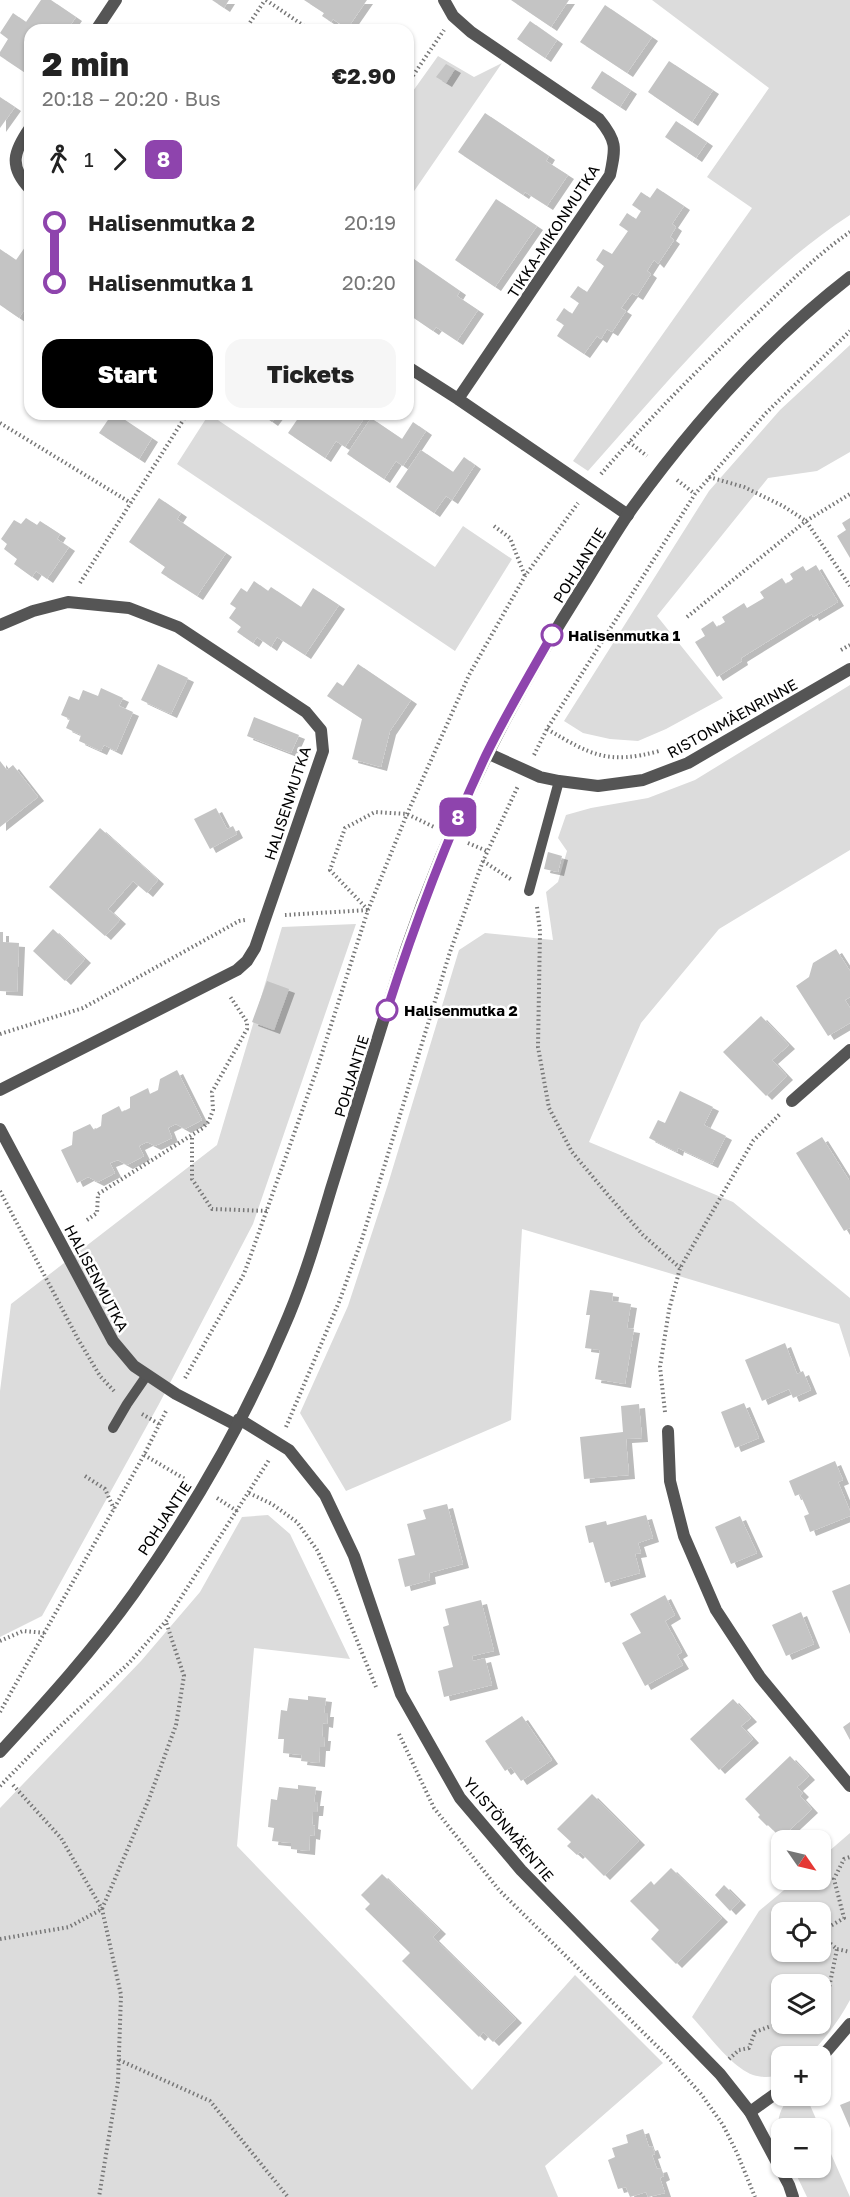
<!DOCTYPE html>
<meta charset="utf-8">
<style>
body{margin:0;font-family:"Golos Text",sans-serif;background:#f6f6f6;color:#222;height:100vh;display:flex;flex-direction:column;font-size:22px;white-space:nowrap}
*{box-sizing:border-box;margin:0}
p{font-size:20px;color:#767676}
.icon{flex:none;width:33px;height:33px;fill:none;stroke:currentColor;stroke-width:2;stroke-linecap:round;stroke-linejoin:round}
.map{position:relative;flex:1;overflow:hidden}
.details{position:absolute;left:24px;top:24px;width:390px;height:396px;display:flex;flex-direction:column;background:#fff;border-radius:18px;box-shadow:0 2px 4px #0004}
.details>*{flex:none}
.badge{padding:0 12px;border-radius:9px;font-size:21px;line-height:39px}
.needle{width:39px;rotate:124deg}
.controls{position:absolute;left:771px;top:1830px;display:grid;gap:12px}
.controls a{display:grid;place-items:center;width:60px;height:60px;border-radius:12px;background:#fff;box-shadow:0 2px 4px #0004;font-size:30px}
.map>.badge{position:absolute;translate:-50% -50%;box-shadow:0 0 0 3px #fff}
.legs{display:flex;align-items:center;gap:9px;height:66px;padding:0 18px;font-size:20px}
.legs p{margin-inline-start:auto}
.summary{display:flex;align-items:center;justify-content:space-between;height:102px;padding:0 18px}
h1{font-size:33px;font-weight:800;line-height:45px}
.button{display:flex;gap:12px;margin-top:auto;padding:12px 18px}
.button a{flex:1;height:69px;border-radius:18px;background:#000;color:#fff;font-size:24px;font-weight:800;line-height:69px;text-align:center}
.button a+a{background:#f6f6f6;color:#222}
ul{padding:0 18px;list-style:none}
li{display:flex;align-items:center;gap:21px;height:60px;font-size:22px}
li i{display:grid;place-items:center;width:9px;height:100%;margin:0 8px;background:currentColor}
li i::after{content:'';width:15px;height:15px;margin:-8px;border:4px solid;border-radius:50%;background:#fff}
li p{margin-inline-start:auto}
li:first-child i{background:linear-gradient(#0000 50%,currentColor 0)}
li:last-child i{background:linear-gradient(currentColor 50%,#0000 0)}
.map>svg:first-child{display:block}
.green{fill:#dcdcdc;fill-rule:evenodd}
.building{fill:#c4c4c4;filter:url(#shadow)}
.lines{fill:none;stroke-linecap:round;stroke-linejoin:round}
.path{stroke:#777;stroke-width:4;stroke-dasharray:1.5 3;stroke-linecap:butt}
.service{stroke:#555;stroke-width:10}
.minor{stroke:#555;stroke-width:12}
.tertiary{stroke:#555;stroke-width:12}
.line-1-casing{stroke:#fff;stroke-width:14}
.line-1{stroke:#8e44ad;stroke-width:9}
.stop-1-dot{fill:#fff;stroke:#8e44ad;stroke-width:3}
.labels{text-anchor:middle;dominant-baseline:central;stroke-width:5;stroke-linejoin:round;paint-order:stroke}
.street-label{font-size:15px;fill:#000;stroke:#fff}
.stop-label{font-size:15px;font-weight:bold;fill:#000;stroke:#fff;text-anchor:start}
</style>
<div class="map">
<svg width="850" height="2197" viewBox="0 0 850 2197">
<defs>
<filter id="shadow"><feDropShadow dx="6" dy="4" stdDeviation="0" flood-color="#0004"/></filter>
</defs>
<rect width="100%" height="100%" fill="#fff"/>
<!-- green -->
<path class="green" d="M 652,0 L 850,0 L 850,215 C 749,281 668,382 588,471 L 573,461 L 752,208 L 707,177 L 769,88 Z
M 438,56 L 474,77 L 502,63 L 408,200 L 408,98 Z
M 850,345 L 850,452 L 817,471 L 768,478 L 657,616 L 723,698 L 666,729 L 638,741 L 610,739 L 583,733 L 564,721 L 709,491 L 780,410 Z
M 209,414 L 435,567 L 463,526 L 512,559 L 455,651 L 177,464 Z
M 850,685 L 850,850 L 719,929 L 641,1023 L 589,1142 L 733,1202 L 850,1298 L 850,1358 L 839,1324 L 522,1229 L 511,1420 L 346,1491 L 300,1413 L 348,1306 L 388,1184 L 459,950 L 485,933 L 553,940 L 546,892 L 558,882 L 567,851 L 558,838 L 566,815 L 591,808 L 648,798 L 695,780 Z
M 356,924 L 253,1224 L 159,1404 L 42,1616 L 0,1637 L 0,1391 L 11,1304 L 217,1145 L 282,927 Z
M 268,1515 L 290,1534 L 350,1659 L 254,1648 L 237,1846 L 472,2090 L 575,1975 L 663,2063 L 545,2166 L 558,2197 L 0,2197 L 0,1808 L 141,1661 L 200,1592 L 242,1517 Z
M 850,1833 L 850,2000 C 838,2022 825,2039 808,2056 L 782,2056 L 781,2075 C 772,2077 763,2078 753,2075 C 731,2067 708,2034 692,2017 L 759,1911 L 796,1880 L 820,1880 L 821,1858 ZM 782,1912 L 820,1912 L 820,1952 L 782,1952 ZM 820,1984 L 820,2024 L 782,2024 L 782,1984 Z
M 793,2096 L 806,2096 L 820,2128 L 782,2128 L 781,2142 C 775,2126 778,2106 793,2096 Z
M 820,2129 L 850,2197 L 807,2197 L 793,2168 L 820,2168 Z"/>
<!-- building -->
<path class="building" d="M 41,0 L 51,0 L 76,17 L 67,30 L 30,30 L 30,76 L 0,56 L 0,52 L 8,39 L 0,33 L 13,13 L 26,22 Z
M 212,0 L 229,0 L 224,8 Z
M 304,0 L 367,0 L 347,29 L 333,19 L 331,22 L 322,16 L 324,13 Z
M 511,0 L 569,0 L 551,27 Z
M 605,5 L 652,37 L 627,73 L 580,42 Z
M 530,21 L 557,40 L 545,58 L 517,39 Z
M 669,61 L 713,90 L 692,122 L 648,92 Z
M 446,64 L 455,69 L 446,83 L 436,77 Z
M 602,71 L 631,90 L 620,107 L 591,88 Z
M 0,97 L 15,107 L 0,128 Z
M 485,113 L 549,156 L 546,161 L 568,175 L 547,206 L 525,192 L 523,195 L 458,152 Z
M 676,121 L 707,142 L 696,158 L 665,137 Z
M 657,188 L 684,206 L 672,224 L 676,227 L 670,237 L 674,240 L 658,264 L 654,260 L 647,271 L 651,274 L 637,296 L 632,293 L 621,308 L 626,311 L 612,332 L 607,329 L 601,339 L 597,336 L 584,354 L 557,336 L 564,325 L 556,320 L 564,308 L 572,314 L 579,303 L 570,297 L 578,286 L 587,292 L 604,266 L 596,260 L 603,249 L 612,254 L 628,231 L 619,225 L 627,213 L 636,219 L 641,211 L 632,205 L 641,192 L 650,198 Z
M 496,199 L 537,226 L 495,287 L 455,260 Z
M 30,240 L 30,314 L 24,310 L 19,318 L 0,305 L 0,249 L 16,260 Z
M 408,255 L 460,291 L 457,296 L 478,310 L 457,341 L 436,327 L 433,331 L 408,314 Z
M 112,414 L 116,414 L 152,438 L 139,459 L 99,433 Z
M 261,414 L 278,414 L 272,422 Z
M 301,414 L 336,414 L 343,419 L 346,414 L 367,414 L 345,447 L 336,441 L 325,458 L 288,433 Z
M 371,418 L 402,439 L 413,422 L 426,431 L 403,466 L 396,461 L 384,479 L 347,454 Z
M 421,450 L 453,472 L 464,457 L 475,465 L 452,500 L 446,496 L 434,513 L 396,487 Z
M 159,498 L 181,513 L 177,519 L 226,553 L 197,596 L 161,573 L 165,567 L 129,542 Z
M 26,518 L 37,525 L 40,521 L 60,534 L 57,539 L 69,547 L 47,579 L 36,571 L 32,577 L 14,564 L 17,559 L 4,549 L 7,544 L 1,539 L 14,520 L 21,524 Z
M 850,518 L 850,558 L 837,536 L 846,530 L 842,523 Z
M 816,565 L 838,602 L 813,617 L 812,614 L 741,658 L 742,661 L 717,677 L 695,642 L 705,636 L 701,629 L 713,621 L 717,627 L 725,622 L 722,617 L 744,603 L 747,608 L 764,598 L 760,592 L 782,578 L 786,584 L 793,579 L 790,574 L 803,566 L 806,571 Z
M 254,581 L 268,591 L 271,587 L 301,607 L 313,588 L 339,605 L 305,655 L 277,637 L 271,647 L 257,637 L 253,643 L 237,632 L 241,627 L 229,618 L 236,608 L 230,604 L 241,588 L 247,592 Z
M 158,664 L 188,678 L 171,714 L 141,700 Z
M 358,664 L 411,700 L 390,731 L 381,767 L 352,759 L 362,719 L 327,696 L 337,682 L 343,686 Z
M 101,688 L 123,698 L 119,706 L 133,712 L 116,751 L 104,745 L 101,751 L 79,741 L 81,735 L 66,728 L 70,719 L 61,715 L 69,696 L 79,700 L 83,690 L 98,696 Z
M 254,717 L 299,735 L 291,753 L 247,736 Z
M 0,761 L 7,770 L 13,765 L 38,797 L 0,827 Z
M 216,808 L 227,829 L 233,826 L 237,834 L 210,849 L 194,819 Z
M 100,828 L 158,880 L 147,893 L 133,881 L 108,909 L 120,920 L 105,936 L 49,887 Z
M 548,852 L 562,856 L 558,872 L 544,869 Z
M 53,929 L 85,959 L 65,981 L 33,951 Z
M 0,932 L 3,932 L 3,942 L 19,943 L 17,992 L 0,991 Z
M 836,949 L 850,971 L 850,997 L 845,1000 L 850,1008 L 850,1023 L 828,1036 L 796,986 L 809,977 L 813,963 Z
M 267,981 L 289,989 L 274,1030 L 252,1022 Z
M 761,1016 L 789,1045 L 772,1060 L 787,1076 L 766,1096 L 723,1052 Z
M 177,1070 L 202,1120 L 185,1129 L 176,1124 L 168,1128 L 172,1138 L 155,1146 L 147,1142 L 139,1146 L 144,1156 L 127,1165 L 118,1160 L 110,1163 L 115,1173 L 98,1182 L 88,1177 L 77,1183 L 61,1150 L 72,1145 L 73,1132 L 90,1124 L 94,1130 L 101,1126 L 102,1115 L 119,1106 L 122,1112 L 130,1108 L 130,1097 L 148,1088 L 150,1094 L 158,1090 L 160,1079 Z
M 680,1091 L 713,1107 L 704,1125 L 726,1136 L 712,1164 L 678,1148 L 677,1152 L 649,1138 L 658,1120 L 665,1123 Z
M 822,1137 L 849,1180 L 850,1180 L 850,1228 L 844,1231 L 796,1153 Z
M 590,1290 L 613,1293 L 612,1301 L 631,1304 L 627,1328 L 634,1329 L 625,1384 L 595,1379 L 600,1350 L 585,1348 L 590,1315 L 586,1315 Z
M 785,1343 L 797,1374 L 803,1371 L 811,1390 L 793,1398 L 789,1389 L 762,1401 L 745,1360 Z
M 744,1403 L 759,1438 L 735,1448 L 721,1412 Z
M 639,1404 L 642,1438 L 626,1439 L 629,1475 L 584,1479 L 580,1437 L 623,1432 L 621,1406 Z
M 835,1461 L 843,1480 L 838,1482 L 850,1511 L 850,1516 L 810,1532 L 804,1516 L 809,1514 L 800,1494 L 795,1496 L 789,1481 Z
M 447,1504 L 463,1564 L 429,1573 L 430,1580 L 405,1587 L 398,1559 L 415,1555 L 407,1524 L 426,1519 L 423,1510 Z
M 646,1515 L 653,1538 L 638,1543 L 641,1553 L 635,1554 L 640,1573 L 605,1583 L 593,1542 L 589,1543 L 585,1526 L 606,1521 L 607,1525 Z
M 740,1516 L 757,1553 L 731,1564 L 715,1527 Z
M 850,1584 L 850,1634 L 832,1591 Z
M 665,1595 L 675,1615 L 665,1621 L 682,1652 L 677,1655 L 683,1665 L 645,1686 L 622,1643 L 641,1633 L 630,1614 Z
M 481,1600 L 494,1651 L 472,1656 L 473,1661 L 485,1658 L 492,1685 L 444,1697 L 438,1671 L 453,1667 L 443,1627 L 449,1625 L 445,1609 Z
M 801,1612 L 814,1644 L 786,1656 L 772,1625 Z
M 308,1696 L 326,1698 L 324,1713 L 328,1713 L 327,1724 L 323,1723 L 322,1737 L 325,1737 L 324,1747 L 320,1747 L 319,1763 L 301,1761 L 302,1755 L 283,1753 L 284,1739 L 278,1739 L 281,1710 L 287,1711 L 289,1698 L 308,1700 Z
M 733,1699 L 751,1718 L 741,1726 L 753,1739 L 719,1770 L 690,1739 Z
M 522,1716 L 552,1760 L 521,1781 L 511,1767 L 505,1771 L 485,1741 Z
M 850,1722 L 850,1740 L 843,1727 Z
M 790,1756 L 809,1776 L 797,1787 L 803,1793 L 800,1796 L 812,1809 L 781,1838 L 768,1825 L 767,1826 L 758,1817 L 760,1815 L 745,1799 Z
M 298,1785 L 316,1787 L 314,1802 L 318,1802 L 317,1812 L 313,1812 L 312,1825 L 315,1826 L 314,1836 L 310,1835 L 309,1851 L 291,1849 L 291,1843 L 272,1841 L 274,1828 L 268,1827 L 271,1799 L 277,1800 L 279,1787 L 298,1789 Z
M 592,1794 L 639,1841 L 604,1876 L 580,1852 L 577,1855 L 567,1846 L 571,1842 L 557,1829 Z
M 671,1868 L 722,1918 L 676,1964 L 651,1939 L 659,1930 L 630,1901 L 651,1881 L 654,1885 Z
M 382,1874 L 440,1930 L 433,1937 L 516,2019 L 493,2042 L 483,2032 L 479,2037 L 402,1961 L 410,1953 L 365,1909 L 370,1904 L 361,1895 Z
M 724,1885 L 740,1901 L 730,1911 L 715,1895 Z
M 850,2101 L 850,2128 L 840,2105 Z
M 643,2129 L 649,2147 L 652,2146 L 655,2154 L 652,2155 L 657,2169 L 661,2168 L 664,2176 L 660,2178 L 665,2193 L 648,2197 L 646,2192 L 630,2197 L 626,2187 L 618,2189 L 608,2160 L 615,2157 L 612,2148 L 628,2143 L 626,2135 Z"/>
<g class="lines">
<!-- path -->
<path class="path" d="M 266,0 L 310,30
M 245,30 L 265,0
M 408,83 L 444,30
M 0,423 L 131,503
M 629,442 L 647,456
M 601,474 C 652,415 707,360 764,307 C 791,281 818,254 850,232
M 709,477 L 744,487 L 783,506 L 806,521 L 850,586
M 677,480 L 695,494
M 494,526 L 510,538 L 525,576
M 80,583 L 187,414
M 687,617 L 806,521 L 850,494
M 841,650 L 850,645
M 547,729 C 591,755 608,765 659,751
M 534,755 L 547,729 L 695,494 L 766,413 L 850,331
M 468,843 L 487,851
M 483,861 L 512,880
M 537,907 L 540,931 L 538,1047 L 549,1108 L 572,1152 L 608,1195 L 643,1235 L 680,1268
M 368,910 L 330,870 L 345,828 L 375,812 L 407,814 L 434,827
M 285,915 L 368,910
M 0,1034 L 83,1008 L 239,921 L 245,920
M 192,1138 L 192,1179 L 212,1209 L 268,1211
M 0,1191 L 78,1339 L 100,1376 L 114,1391
M 87,1220 L 97,1213 L 98,1194 L 203,1128 L 209,1121 L 213,1110 L 212,1092 L 247,1029 L 247,1022 L 229,995
M 185,1378 L 244,1274 L 316,1072 L 368,910 L 407,814 L 469,675 L 525,576 L 578,503
M 665,1412 L 660,1367 L 669,1310 L 680,1268 L 753,1141 L 780,1114
M 142,1414 L 159,1424
M 286,1427 L 339,1302 L 362,1239 L 450,952 L 483,861 L 518,786
M 144,1455 L 185,1479
M 85,1476 L 105,1489 L 114,1509
M 249,1493 L 272,1504 L 297,1522 L 317,1550 L 338,1594 L 376,1687
M 217,1498 L 237,1511
M 0,1641 L 23,1631 L 46,1633
M 0,1712 L 144,1455 L 166,1411
M 399,1734 L 434,1808 L 499,1890 L 667,2056 L 701,2094 L 723,2125 L 737,2153 L 755,2197
M 13,1785 L 61,1838 L 102,1909 L 121,1995 L 118,2082 L 99,2197
M 0,1786 L 43,1742 L 129,1663 L 166,1621 L 269,1460
M 820,1932 L 844,1918 L 834,1879 L 844,1859 L 850,1857
M 820,1935 L 837,1949 L 829,1988 L 820,2004
M 0,1939 L 69,1927 L 102,1909 L 149,1799 L 176,1725 L 184,1676 L 166,1622
M 837,1949 L 850,1952
M 729,2059 L 739,2050 L 749,2048 L 755,2032 L 782,2022
M 119,2060 L 210,2101 L 288,2197"/>
<!-- service -->
<path class="service" d="M 529,891 L 559,781
M 113,1428 L 127,1404 L 147,1375"/>
<!-- minor -->
<path class="minor" d="M 444,0 L 453,16 L 471,32 L 599,119 C 617,141 616,147 610,175 L 458,399
M 96,30 L 116,0
M 30,128 C 14,151 8,166 30,189
M 408,367 L 458,399 L 628,515
M 0,625 L 33,611 L 68,602 L 129,608 L 178,627 L 306,712 L 321,730 L 323,751 L 255,948 L 247,961 L 237,970 L 0,1090
M 487,753 L 540,777 L 559,781 L 598,786 L 643,780 L 688,763 L 850,669
M 792,1101 L 850,1050
M 0,1129 L 113,1341 L 134,1366 L 176,1394 L 236,1425
M 668,1431 L 670,1481 L 684,1536 L 716,1610 L 760,1677 L 850,1786
M 820,2059 L 850,2024
M 750,2112 L 782,2089"/>
<!-- tertiary -->
<path class="tertiary" d="M 239,1419 L 289,1450 L 325,1495 L 354,1556 L 401,1694 L 460,1798 L 521,1870 L 720,2074 L 750,2112 L 789,2185 L 793,2197
M 0,1752 C 47,1701 94,1649 134,1593 C 192,1511 244,1421 283,1329 C 303,1284 317,1236 331,1189 C 356,1109 380,1029 406,949 C 449,823 509,703 580,591 C 597,564 613,536 631,510 C 693,424 766,342 850,277"/>
</g>
<g class="lines">
<!-- line-1 casing -->
<g class="line-1-casing">
<path id="line-1" d="M 387,1010 C 415,923 447,838 486,755 C 506,714 530,674 552,635"/>
</g>
<!-- line-1 -->
<use href="#line-1" class="line-1"/>
</g>
<!-- markers -->
<g class="stop-1-dot">
<circle cx="552" cy="635" r="10"/>
<circle cx="387" cy="1010" r="10"/>
</g>
<g class="labels">
<!-- street labels -->
<g class="street-label">
<text transform="translate(553 231) rotate(-57)">TIKKA-MIKONMUTKA</text>
<text transform="translate(579 565) rotate(-58)">POHJANTIE</text>
<text transform="translate(732 718) rotate(-29)">RISTONMÄENRINNE</text>
<text transform="translate(287 803) rotate(-72)">HALISENMUTKA</text>
<text transform="translate(351 1076) rotate(-73)">POHJANTIE</text>
<text transform="translate(97 1278) rotate(62)">HALISENMUTKA</text>
<text transform="translate(164 1518) rotate(-57)">POHJANTIE</text>
<text transform="translate(509 1829) rotate(50)">YLISTÖNMÄENTIE</text>
</g>
<!-- stop labels -->
<g class="stop-label">
<text x="568" y="635">Halisenmutka 1</text>
<text x="404" y="1010">Halisenmutka 2</text>
</g>
</g>
</svg>
<div class="controls">
<a><svg class="needle" viewBox="-14 -14 28 28"><path d="M0-13l5 13h-10z" fill="#e53935"/><path d="M0 13l5-13h-10z" fill="#767676"/></svg></a>
<a><svg class="icon" aria-label="locate" viewBox="0 0 24 24"><circle cx="12" cy="12" r="6"/><path d="M12 2v4M12 18v4M2 12h4M18 12h4"/></svg></a>
<a><svg class="icon" aria-label="layers" viewBox="0 0 24 24"><path d="M12 4l9 5-9 5-9-5zM3 14l9 5 9-5"/></svg></a>
<a>+</a>
<a>−</a>
</div>
<b class="badge" style="left:458px;top:817px;background:#8e44ad;color:#fff">8</b>
<section class="details">
<div class="summary"><div><h1>2 min</h1><p>20:18 – 20:20 · Bus</p></div><b>€2.90</b></div>
<div class="legs"><svg class="icon" aria-label="walk" viewBox="0 0 24 24"><circle cx="13" cy="4" r="2"/><path d="M13 8l-2 6 4 7M11 14l-3 7M7 12l3-4h3l4 4"/></svg>1<svg class="icon" aria-label="forward" viewBox="0 0 24 24"><path d="M9 5l7 7-7 7"/></svg><b class="badge" style="background:#8e44ad;color:#fff">8</b></div>
<ul>
<li><i style="color:#8e44ad"></i><b>Halisenmutka 2</b><p>20:19</p></li>
<li><i style="color:#8e44ad"></i><b>Halisenmutka 1</b><p>20:20</p></li>
</ul>
<div class="button"><a>Start</a><a>Tickets</a></div>
</section>
</div>
